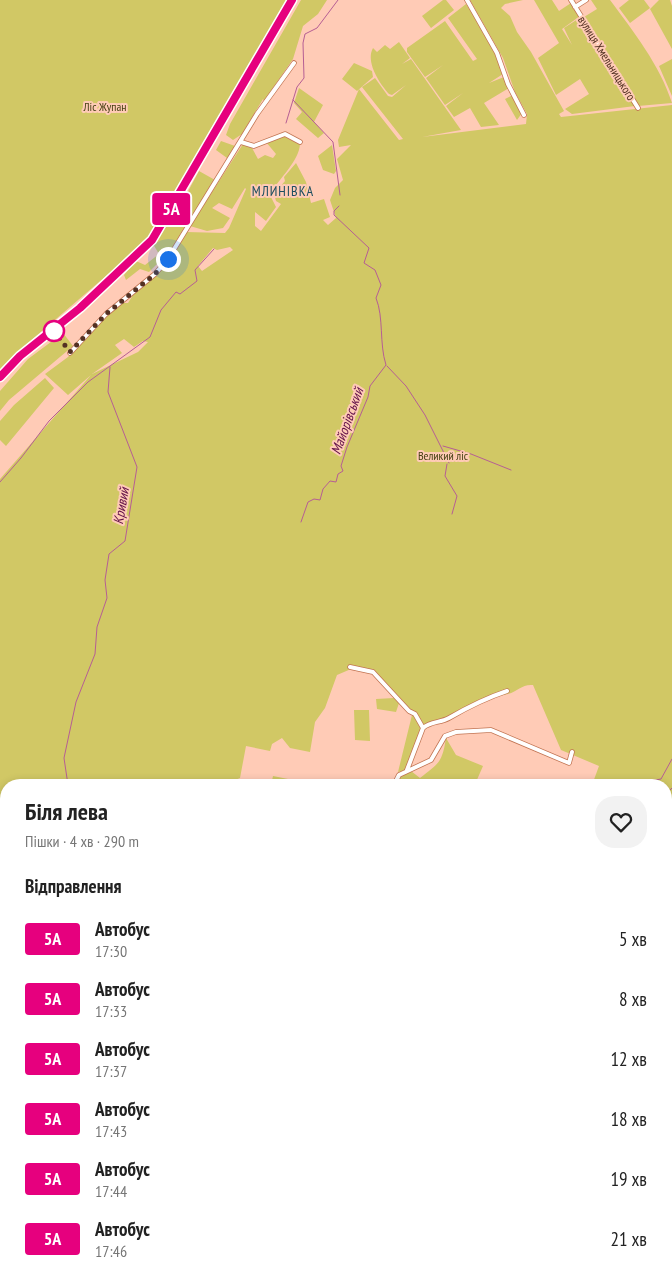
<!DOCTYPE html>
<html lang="uk">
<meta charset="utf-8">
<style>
body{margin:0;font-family:"PT Sans Narrow",sans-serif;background:#f2f2f2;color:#222;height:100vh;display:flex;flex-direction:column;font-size:19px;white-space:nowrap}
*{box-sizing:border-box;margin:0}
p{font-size:16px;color:#767676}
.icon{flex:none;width:28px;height:28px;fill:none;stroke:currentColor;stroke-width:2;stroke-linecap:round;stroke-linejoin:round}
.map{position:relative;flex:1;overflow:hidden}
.side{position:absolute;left:0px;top:779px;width:672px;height:501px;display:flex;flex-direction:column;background:#fff;border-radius:20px 20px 0 0;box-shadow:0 2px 8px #0003}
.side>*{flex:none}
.badge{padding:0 10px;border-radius:4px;font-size:18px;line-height:32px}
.you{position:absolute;width:25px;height:25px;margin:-12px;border:4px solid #fff;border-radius:50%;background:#1a73e8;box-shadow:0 0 0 8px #1a73e833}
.map>.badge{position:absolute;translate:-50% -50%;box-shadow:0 0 0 2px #fff}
h2{padding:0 25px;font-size:19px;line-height:45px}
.round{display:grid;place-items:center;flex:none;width:52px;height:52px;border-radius:20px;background:#f2f2f2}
.head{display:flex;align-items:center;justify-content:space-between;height:85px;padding:0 25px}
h1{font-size:24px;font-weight:800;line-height:38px}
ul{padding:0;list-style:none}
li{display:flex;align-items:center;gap:15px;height:60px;padding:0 25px}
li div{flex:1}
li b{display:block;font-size:19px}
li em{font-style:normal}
li .badge{min-width:55px;font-weight:700;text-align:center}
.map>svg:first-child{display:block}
.green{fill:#d1c865;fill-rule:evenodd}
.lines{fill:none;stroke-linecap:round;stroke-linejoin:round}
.stream{stroke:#b65e94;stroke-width:1}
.minor-casing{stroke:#c27452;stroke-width:5.5}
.primary-casing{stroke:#c27452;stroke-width:8}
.minor{stroke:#fff;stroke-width:4}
.primary{stroke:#fff;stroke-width:5.5}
.line-casing{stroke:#fff;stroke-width:11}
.line{stroke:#e6007e;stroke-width:8}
.walk{stroke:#533123;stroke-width:5;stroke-dasharray:0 9}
.stop-dot{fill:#fff;stroke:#e6007e;stroke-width:2.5}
.labels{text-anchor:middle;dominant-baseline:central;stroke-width:4;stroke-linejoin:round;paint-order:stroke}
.street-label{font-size:12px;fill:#533123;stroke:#ffcbb6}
.park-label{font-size:12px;fill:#443f12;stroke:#ffcbb6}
.neighbourhood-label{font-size:14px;letter-spacing:1px;fill:#1b4d5f;stroke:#ffcbb6}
.water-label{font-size:14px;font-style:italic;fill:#610f48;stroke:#ffcbb6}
</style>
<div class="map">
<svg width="672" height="1279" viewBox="0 0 672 1279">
<rect width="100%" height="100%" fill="#ffcbb6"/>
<!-- green -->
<path class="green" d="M 0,0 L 288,0 L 149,239 L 13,356 L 0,372 Z
M 301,0 L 327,0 L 318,14 L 303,26 L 293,59 L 264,101 L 263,99 L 242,134 L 233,140 L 226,135 L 230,124 Z
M 443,0 L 446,0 L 454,10 L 431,28 L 422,16 Z
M 470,0 L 523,0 L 505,4 L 501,8 L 510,16 L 517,32 L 531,52 L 564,111 L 559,114 L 561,117 L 672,105 L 672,827 L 666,819 L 666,785 L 592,785 L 599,766 L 561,750 L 533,685 C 522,684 518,691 508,694 C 503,695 498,696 493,697 C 467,706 450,722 420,725 L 421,729 L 406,770 L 398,772 L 412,715 L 399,703 L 396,712 L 377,709 L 376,699 L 394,698 L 373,673 L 351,669 L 337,675 L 325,708 L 315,722 L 310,752 L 290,748 L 282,738 L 272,744 L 270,751 L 246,746 L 240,778 L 235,780 L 237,784 L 235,785 L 6,785 L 6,1274 L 122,1274 L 118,1274 L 118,1279 L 0,1279 L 0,479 L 91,375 L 68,395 L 45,374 L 68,357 L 98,322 L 122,303 L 128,303 L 135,292 L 165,267 L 164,265 L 186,232 L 225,233 L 229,228 L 246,189 L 245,188 L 232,209 L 219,203 L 212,208 L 230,218 L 223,228 L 207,231 L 190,226 L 243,144 L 252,148 L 258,159 L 265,155 L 273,158 L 276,154 L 266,142 L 283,136 L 300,144 C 299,162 278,179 270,195 L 276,207 L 266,221 L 255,212 L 255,226 L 261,231 L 281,204 L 276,201 L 274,194 L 285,181 L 284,177 L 296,163 L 306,182 L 311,203 L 324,199 L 330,217 L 323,220 L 328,225 L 336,218 L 330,200 L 335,188 L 343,180 L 337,159 L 351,145 L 339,147 L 338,140 L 359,89 L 399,140 L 403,139 L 362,87 L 375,78 L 388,96 L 392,97 L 406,85 L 392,95 L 389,94 C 380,84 365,62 373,48 L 377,52 L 385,45 L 390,49 L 399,42 L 410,58 L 402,64 L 411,59 L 461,130 L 422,137 L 526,124 L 527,114 L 515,92 L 503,58 ZM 230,247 L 233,250 L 202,271 L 198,266 L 213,248 L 217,250 ZM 124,339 L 134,347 L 143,341 L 148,342 L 138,352 L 92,374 L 122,353 L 115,345 Z
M 534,0 L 552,0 L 559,11 L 571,3 L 580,16 L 562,29 L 572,45 L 564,28 L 581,17 L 635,106 L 572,114 L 565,109 L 589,94 L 580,79 L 556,95 L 538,58 L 559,43 Z
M 591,0 L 610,0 C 633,31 660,65 672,103 L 638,106 L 584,17 L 597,9 Z
M 629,0 L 644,0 L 650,8 L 630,23 L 619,8 Z
M 659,0 L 670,0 L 672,6 L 672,49 L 650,9 Z
M 466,4 L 491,42 L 503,74 L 489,83 L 504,77 L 509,88 L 484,103 L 499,125 L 481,127 L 470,108 L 454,117 L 446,106 L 463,93 L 445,105 L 426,78 L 443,65 L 425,77 L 407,52 L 407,48 L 445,21 L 473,61 L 477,59 L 448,18 Z
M 672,59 L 672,96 L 659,66 Z
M 354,63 L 372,71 L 373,77 L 357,91 L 342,79 Z
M 299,88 L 323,105 L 314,122 L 324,133 L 318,138 L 296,119 L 302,112 L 294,103 Z
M 513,95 L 522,113 L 517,120 L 505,99 Z
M 221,141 L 235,146 L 227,158 L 216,150 Z
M 332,145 L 336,171 L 334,174 L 323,170 L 318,156 Z
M 199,171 L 215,180 L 169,255 L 167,254 L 149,272 L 140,269 L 126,280 L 124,275 L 136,261 L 145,265 L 159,254 L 153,244 L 173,212 L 179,208 Z
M 63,333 L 73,346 L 9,400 L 0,411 L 0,391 L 28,359 Z
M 45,378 L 54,388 L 6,446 L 0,440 L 0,421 L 14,405 Z
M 354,710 L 369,710 L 370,741 L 355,740 Z
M 446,738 L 456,755 L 483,766 L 476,782 L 483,785 L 395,785 L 396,780 L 411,771 L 420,778 C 439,763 442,763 446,738 Z
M 273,776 L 298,781 L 297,785 L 271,785 Z
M 666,843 L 672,853 L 672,891 L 666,893 Z
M 672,960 L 672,1048 L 666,1038 L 666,961 L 671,975 Z
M 666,1135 L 672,1139 L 672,1161 L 666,1165 Z
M 667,1240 L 672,1254 L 672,1279 L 668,1279 L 666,1274 Z
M 518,1274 L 556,1274 L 551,1279 L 516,1279 Z
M 598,1274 L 630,1274 L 616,1279 L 587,1279 Z"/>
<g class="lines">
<!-- stream -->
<path class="stream" d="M 293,100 L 333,142 L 340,195
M 286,123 L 297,87 L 304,78 L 303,43 L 305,34 L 317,28 L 338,0
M 387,366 L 406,386 L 425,415 L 449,463
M 443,446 L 471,454 L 511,470
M 447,464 L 445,476 L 457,496 L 452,514
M 0,482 L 21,458 L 49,421 L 88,382 L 150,337 L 161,310 L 176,292 L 180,294 L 197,281 L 195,270 L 214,249
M 301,522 L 308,502 L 314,499 L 320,500 L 323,489 L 330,481 L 336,482 L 338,474 L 343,471 L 341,466 L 347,447 L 368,397 L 370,386 L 386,365 C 379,343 384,318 376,298 L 381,285 L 375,270 L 364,263 L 369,248 L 334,215 L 334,211 L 339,206
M 650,781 L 661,779 L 672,759
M 653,782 L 656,783 L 654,780
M 68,785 L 64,758 L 76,702 L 95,654 L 97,627 L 107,598 L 105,580 L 109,554 L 125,541 L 137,467 L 108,392 L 110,367
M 666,794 L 672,788
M 666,813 L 672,822"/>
<!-- minor casing -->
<g class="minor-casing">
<path id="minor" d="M 467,0 L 497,53 L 508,84 L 524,115
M 571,0 L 638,108
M 575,7 L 586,0
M 241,142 L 254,146 L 285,134 L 300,142
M 70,353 L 106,314 L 155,274 L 168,259 L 257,114 L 294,63
M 350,667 L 373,672 L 409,711 L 415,714 L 423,728
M 407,770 L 423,728 C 431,721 440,723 449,718 C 468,707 486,698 507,691
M 394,785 L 399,775 L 431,760 L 445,736 L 456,732 L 491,730 L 569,763 L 572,752
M 148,1274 L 153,1279
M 370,1274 L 371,1279
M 415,1274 L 416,1279
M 573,1274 L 576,1279
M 234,1279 L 237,1274
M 321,1279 L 323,1274
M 558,1279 L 563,1274
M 581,1279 L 587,1274"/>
</g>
<!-- primary casing -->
<g class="primary-casing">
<path id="primary" d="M 0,377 L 20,356 L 80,308 L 152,240 L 292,0"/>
</g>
<!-- minor -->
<use href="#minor" class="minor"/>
<!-- primary -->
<use href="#primary" class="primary"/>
</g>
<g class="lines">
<!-- line casing -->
<g class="line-casing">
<path id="line" d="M 0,377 L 20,356 L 80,308 L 152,240 L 292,0"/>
</g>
<!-- line -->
<use href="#line" class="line"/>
<!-- walk -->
<path class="walk" d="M 54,331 L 70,352 L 106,314 L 155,274 L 168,259"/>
</g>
<!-- markers -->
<circle class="stop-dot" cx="54" cy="331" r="10"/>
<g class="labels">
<!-- street labels -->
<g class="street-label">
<text transform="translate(607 58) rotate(58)">вулиця Хмельницького</text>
</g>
<!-- park labels -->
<g class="park-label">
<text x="105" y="106">Ліс Жупан</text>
<text x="443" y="455">Великий ліс</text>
</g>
<!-- neighbourhood labels -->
<g class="neighbourhood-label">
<text x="283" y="191">МЛИНІВКА</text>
</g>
<!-- water labels -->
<g class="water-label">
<text transform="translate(347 421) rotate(-70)">Майорівський</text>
<text transform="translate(121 506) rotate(-80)">Кривий</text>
</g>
</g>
</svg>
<div class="you" style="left:168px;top:259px"></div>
<b class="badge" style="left:171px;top:209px;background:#e6007e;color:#fff">5А</b>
<section class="side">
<div class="head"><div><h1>Бiля лева</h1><p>Пішки · 4 хв · 290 m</p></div><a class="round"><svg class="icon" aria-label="heart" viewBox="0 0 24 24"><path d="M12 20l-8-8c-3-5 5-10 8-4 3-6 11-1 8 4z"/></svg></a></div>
<h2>Відправлення</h2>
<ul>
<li><span class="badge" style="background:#e6007e;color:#fff">5А</span><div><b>Автобус</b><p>17:30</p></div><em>5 хв</em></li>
<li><span class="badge" style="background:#e6007e;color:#fff">5А</span><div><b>Автобус</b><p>17:33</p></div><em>8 хв</em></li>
<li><span class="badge" style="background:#e6007e;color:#fff">5А</span><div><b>Автобус</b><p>17:37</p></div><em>12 хв</em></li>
<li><span class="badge" style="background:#e6007e;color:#fff">5А</span><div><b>Автобус</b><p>17:43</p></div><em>18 хв</em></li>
<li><span class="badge" style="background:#e6007e;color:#fff">5А</span><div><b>Автобус</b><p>17:44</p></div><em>19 хв</em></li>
<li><span class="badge" style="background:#e6007e;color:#fff">5А</span><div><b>Автобус</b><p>17:46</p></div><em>21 хв</em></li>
</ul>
</section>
</div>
